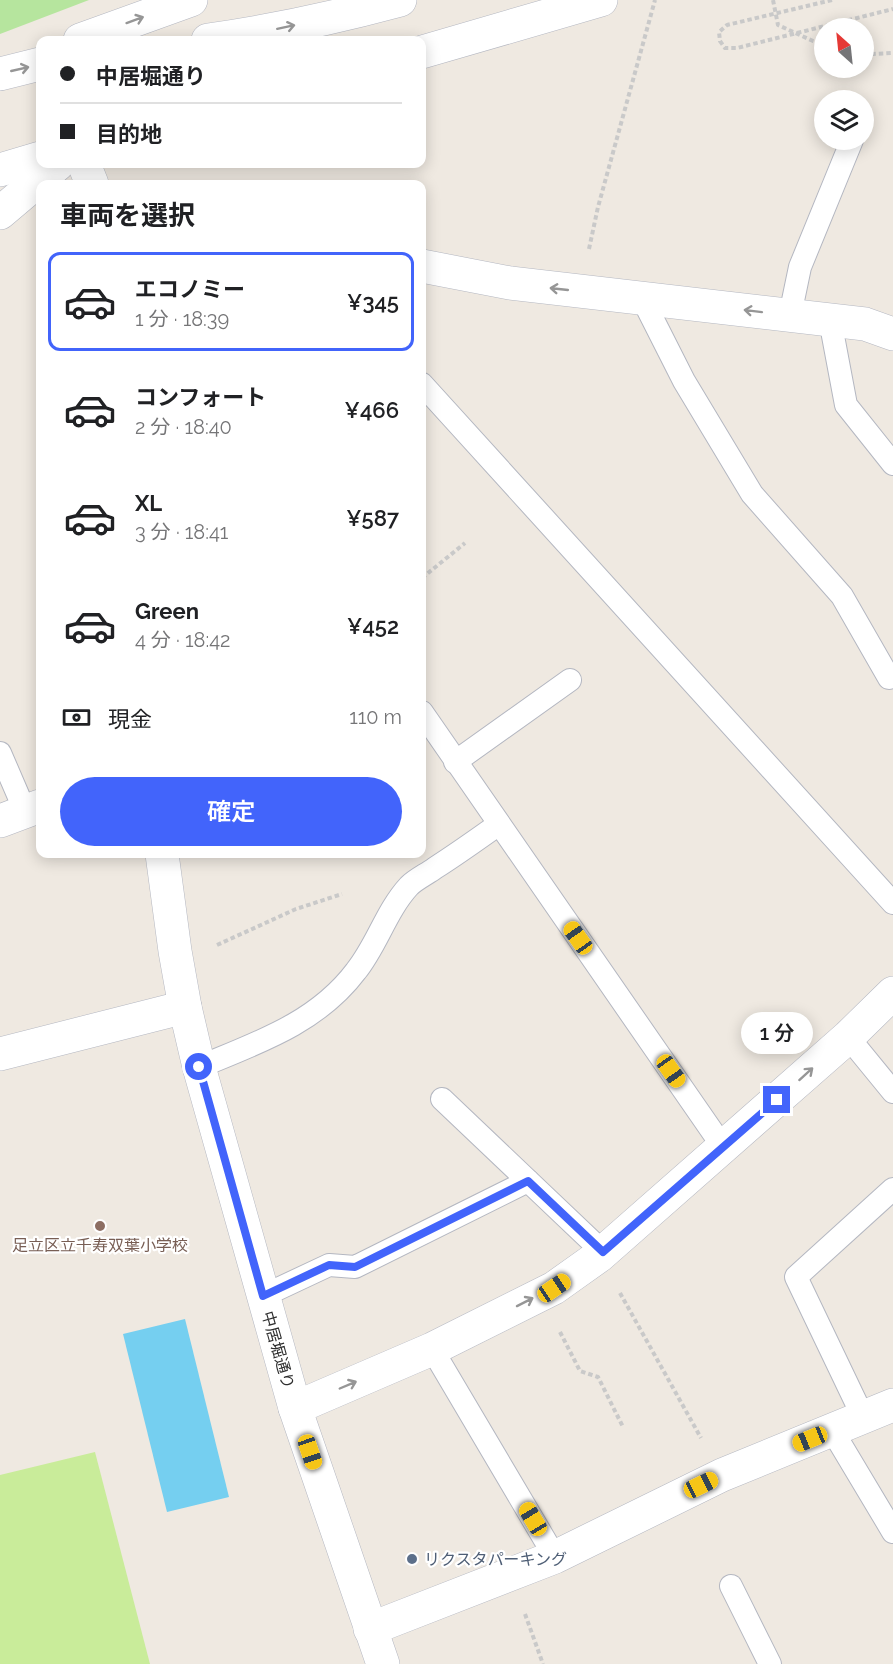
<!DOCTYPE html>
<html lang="ja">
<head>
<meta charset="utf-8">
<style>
  body { margin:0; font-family:Raleway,"Noto Sans JP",sans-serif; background:#f2f2f2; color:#202124; height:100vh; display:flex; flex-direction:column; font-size:22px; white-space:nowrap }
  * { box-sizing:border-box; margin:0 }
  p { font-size:20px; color:#757577 }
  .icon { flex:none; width:33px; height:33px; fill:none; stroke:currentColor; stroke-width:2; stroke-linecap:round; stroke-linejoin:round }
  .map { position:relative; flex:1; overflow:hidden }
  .details { position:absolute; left:36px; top:180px; width:390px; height:678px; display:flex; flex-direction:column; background:#fff; border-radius:12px; box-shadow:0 3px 15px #0003 }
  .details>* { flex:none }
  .hud { position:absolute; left:36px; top:36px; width:390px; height:132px; border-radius:12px; box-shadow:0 3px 15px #0003; display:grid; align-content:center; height:132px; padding:0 24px; background:#fff }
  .needle { width:39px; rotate:333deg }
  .buttons { position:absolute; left:814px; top:18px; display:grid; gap:12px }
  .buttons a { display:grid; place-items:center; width:60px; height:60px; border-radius:50%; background:#fff; box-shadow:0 3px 15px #0003; font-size:30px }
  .end { position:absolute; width:27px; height:27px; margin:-14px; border:8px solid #4264fb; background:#fff; box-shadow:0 0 0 3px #fff }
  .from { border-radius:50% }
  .bubble { position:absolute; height:42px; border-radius:21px; background:#fff; box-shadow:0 3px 15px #0003; font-size:20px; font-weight:600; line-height:42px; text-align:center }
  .car { position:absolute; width:18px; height:36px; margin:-18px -9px; border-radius:8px; box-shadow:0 0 4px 2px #0007; background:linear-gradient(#f5c518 24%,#345 0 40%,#f5c518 0 76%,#345 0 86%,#f5c518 0) }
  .hud b { display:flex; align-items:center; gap:21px; height:57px; font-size:22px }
  .hud b+b { border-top:2px solid #e0e0e0 }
  .hud i { width:15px; height:15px; background:#202124 }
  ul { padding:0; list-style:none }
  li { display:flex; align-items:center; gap:18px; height:99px; margin:0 12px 9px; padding:0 12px; border:3px solid transparent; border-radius:12px }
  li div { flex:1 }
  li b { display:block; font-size:22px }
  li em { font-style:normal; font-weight:600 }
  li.current { border-color:#4264fb }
  li>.icon { width:54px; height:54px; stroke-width:1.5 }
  h2 { padding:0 24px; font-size:27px; line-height:72px }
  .pay { display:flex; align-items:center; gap:15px; height:66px; padding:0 24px; font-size:22px }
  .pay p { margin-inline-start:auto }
  .cta { display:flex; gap:12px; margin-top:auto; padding:12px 24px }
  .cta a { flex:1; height:69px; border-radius:36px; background:#4264fb; color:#fff; font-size:24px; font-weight:600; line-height:69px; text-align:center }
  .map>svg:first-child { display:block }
  .green { fill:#b6e59e }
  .pitch { fill:#c9ec9a }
  .water { fill:#75cff0 }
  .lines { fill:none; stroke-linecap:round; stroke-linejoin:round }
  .lane-casing { stroke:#b4b7c1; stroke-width:24 }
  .street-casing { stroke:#b4b7c1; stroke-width:34 }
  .secondary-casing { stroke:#b4b7c1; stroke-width:34 }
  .path { stroke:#c9c9c9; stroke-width:4; stroke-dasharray:4.5 3; stroke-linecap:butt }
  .lane { stroke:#fff; stroke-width:22 }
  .street { stroke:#fff; stroke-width:33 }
  .secondary { stroke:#fff; stroke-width:33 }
  .path-bridge { stroke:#c9c9c9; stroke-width:4; stroke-dasharray:4.5 3; stroke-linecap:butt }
  .oneway { stroke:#969696 }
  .route { stroke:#4264fb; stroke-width:8 }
  .education-dot { fill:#8d6e63; stroke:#fff; stroke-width:2 }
  .service-dot { fill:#5c6f8a; stroke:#fff; stroke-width:2 }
  .labels { text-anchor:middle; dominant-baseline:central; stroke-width:4.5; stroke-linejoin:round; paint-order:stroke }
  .education-label { font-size:16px; fill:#785e54; stroke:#fff }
  .street-label { font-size:16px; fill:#2e2e2e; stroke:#fff }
  .service-label { font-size:16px; fill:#4e5e75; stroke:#fff; text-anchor:start }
</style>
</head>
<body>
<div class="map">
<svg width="893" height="1664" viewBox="0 0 893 1664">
  <rect width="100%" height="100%" fill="#efe9e1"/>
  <polygon class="green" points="0,0 89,0 0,34"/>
  <polygon class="pitch" points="95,1452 150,1664 0,1664 0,1475"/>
  <polygon class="water" points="185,1319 229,1497 167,1512 123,1334"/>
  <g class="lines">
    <defs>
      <g id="lane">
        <polyline points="642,298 684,381 752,494 842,596 889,678"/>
        <polyline points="790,315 800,267 852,140"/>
        <polyline points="830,320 846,405 893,464"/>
        <polyline points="422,384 893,903"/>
        <polyline points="422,712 723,1147"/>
        <polyline points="0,753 25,811"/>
        <polyline points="455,762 570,680"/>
        <polyline points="848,1037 893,1092"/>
        <path d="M199,1067C257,1043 317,1023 356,971C377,945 386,911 409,886C416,879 427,874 435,868C457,854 478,839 499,824"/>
        <polyline points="442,1099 603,1252"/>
        <polyline points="263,1296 329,1265 355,1267 528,1181"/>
        <polyline points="432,1349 555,1557"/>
        <polyline points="863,1417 796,1277 893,1189"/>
        <polyline points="832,1430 893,1532"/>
        <polyline points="731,1586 770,1664"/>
      </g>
      <g id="street">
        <polyline points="84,164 92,184"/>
        <polyline points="0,213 58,164"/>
        <polyline points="422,266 510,283 865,324 893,334"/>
        <polyline points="0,821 40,806"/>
        <polyline points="162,854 175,951 185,1007 199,1067 295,1408 383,1664"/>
        <polyline points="0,1054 185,1007"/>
        <polyline points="295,1408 432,1349 554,1288 599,1256 848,1037 893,993"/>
        <polyline points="370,1629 555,1557 722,1475 893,1405"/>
      </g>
      <g id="secondary">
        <polyline points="80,40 191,0"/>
        <path d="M208,40C273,31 337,17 400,0"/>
        <polyline points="422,52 601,0"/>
        <polyline points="0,74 40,64"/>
        <polyline points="0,170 40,158"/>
      </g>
    </defs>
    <use href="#lane" class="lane-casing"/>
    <use href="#street" class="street-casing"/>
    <use href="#secondary" class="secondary-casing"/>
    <g class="path">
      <polyline points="773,0 778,25 813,41 825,44"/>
      <polyline points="864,52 873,54 893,53"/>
      <polyline points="589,249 598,207 655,0"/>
      <polyline points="422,578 465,543"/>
      <polyline points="217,945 296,909 342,894"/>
      <polyline points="620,1293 701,1438"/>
      <polyline points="560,1332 580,1371 598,1377 623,1427"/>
      <polyline points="525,1614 543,1664"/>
    </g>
    <use href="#lane" class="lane"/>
    <use href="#street" class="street"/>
    <use href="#secondary" class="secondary"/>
    <polyline class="path-bridge" points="832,0 727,25 719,32 720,41 725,48 737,48 893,9"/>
  </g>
  <defs><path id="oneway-shaft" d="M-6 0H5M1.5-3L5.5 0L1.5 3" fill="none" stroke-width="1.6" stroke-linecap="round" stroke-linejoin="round" transform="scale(1.5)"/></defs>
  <g class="oneway">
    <use href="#oneway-shaft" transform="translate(135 20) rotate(-20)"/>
    <use href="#oneway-shaft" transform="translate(286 27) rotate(-12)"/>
    <use href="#oneway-shaft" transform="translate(20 69) rotate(-13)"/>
    <use href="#oneway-shaft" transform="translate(559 289) rotate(-174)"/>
    <use href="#oneway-shaft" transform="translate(753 311) rotate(-173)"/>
    <use href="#oneway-shaft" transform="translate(806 1074) rotate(-42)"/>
    <use href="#oneway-shaft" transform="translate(525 1302) rotate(-27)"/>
    <use href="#oneway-shaft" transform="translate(348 1385) rotate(-23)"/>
  </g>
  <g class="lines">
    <polyline class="route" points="199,1067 263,1296 329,1265 355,1267 528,1181 603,1252 777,1100"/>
  </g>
  <circle class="education-dot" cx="100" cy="1226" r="6"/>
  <circle class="service-dot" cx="412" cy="1559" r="6"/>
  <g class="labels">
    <g class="education-label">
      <text x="100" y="1245">足立区立千寿双葉小学校</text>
    </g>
    <g class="street-label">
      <text transform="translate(278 1350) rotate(74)">中居堀通り</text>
    </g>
    <g class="service-label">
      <text x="424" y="1559">リクスタパーキング</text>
    </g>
  </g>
</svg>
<div class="buttons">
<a><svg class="needle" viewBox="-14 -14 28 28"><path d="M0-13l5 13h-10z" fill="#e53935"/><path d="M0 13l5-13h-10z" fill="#757577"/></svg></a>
<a><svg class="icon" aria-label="layers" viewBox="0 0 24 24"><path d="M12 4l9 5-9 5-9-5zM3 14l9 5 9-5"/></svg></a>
</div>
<i class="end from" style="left:199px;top:1067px"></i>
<i class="end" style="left:777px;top:1100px"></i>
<div class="bubble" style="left:741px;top:1012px;width:72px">1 分</div>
<i class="car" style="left:578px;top:938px;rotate:325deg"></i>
<i class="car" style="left:671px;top:1071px;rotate:145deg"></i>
<i class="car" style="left:554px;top:1288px;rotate:56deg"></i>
<i class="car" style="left:810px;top:1439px;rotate:248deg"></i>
<i class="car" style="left:310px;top:1452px;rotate:161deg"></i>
<i class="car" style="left:701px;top:1485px;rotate:64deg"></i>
<i class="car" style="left:533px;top:1519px;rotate:329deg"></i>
<div class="hud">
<b><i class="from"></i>中居堀通り</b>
<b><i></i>目的地</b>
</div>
<section class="details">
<h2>車両を選択</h2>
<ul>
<li class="current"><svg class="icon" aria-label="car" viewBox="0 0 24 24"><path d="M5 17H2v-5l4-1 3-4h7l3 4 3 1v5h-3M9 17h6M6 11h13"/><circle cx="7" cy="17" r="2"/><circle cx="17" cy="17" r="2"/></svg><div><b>エコノミー</b><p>1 分 · 18:39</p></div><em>¥345</em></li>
<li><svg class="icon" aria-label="car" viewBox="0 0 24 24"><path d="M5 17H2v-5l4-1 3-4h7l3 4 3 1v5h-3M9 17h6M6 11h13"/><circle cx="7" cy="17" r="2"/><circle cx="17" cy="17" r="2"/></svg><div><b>コンフォート</b><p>2 分 · 18:40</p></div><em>¥466</em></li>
<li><svg class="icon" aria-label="car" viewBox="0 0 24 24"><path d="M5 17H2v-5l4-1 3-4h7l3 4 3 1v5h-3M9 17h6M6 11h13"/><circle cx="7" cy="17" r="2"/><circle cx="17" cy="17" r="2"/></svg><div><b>XL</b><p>3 分 · 18:41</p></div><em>¥587</em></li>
<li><svg class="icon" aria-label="car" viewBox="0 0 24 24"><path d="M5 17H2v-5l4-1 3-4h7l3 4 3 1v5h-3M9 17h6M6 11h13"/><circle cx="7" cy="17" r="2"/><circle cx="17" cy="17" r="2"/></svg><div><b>Green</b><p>4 分 · 18:42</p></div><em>¥452</em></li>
</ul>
<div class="pay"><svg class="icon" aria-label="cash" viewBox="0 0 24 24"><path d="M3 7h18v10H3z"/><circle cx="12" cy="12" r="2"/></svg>現金<p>110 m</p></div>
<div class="cta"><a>確定</a></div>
</section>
</div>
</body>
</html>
